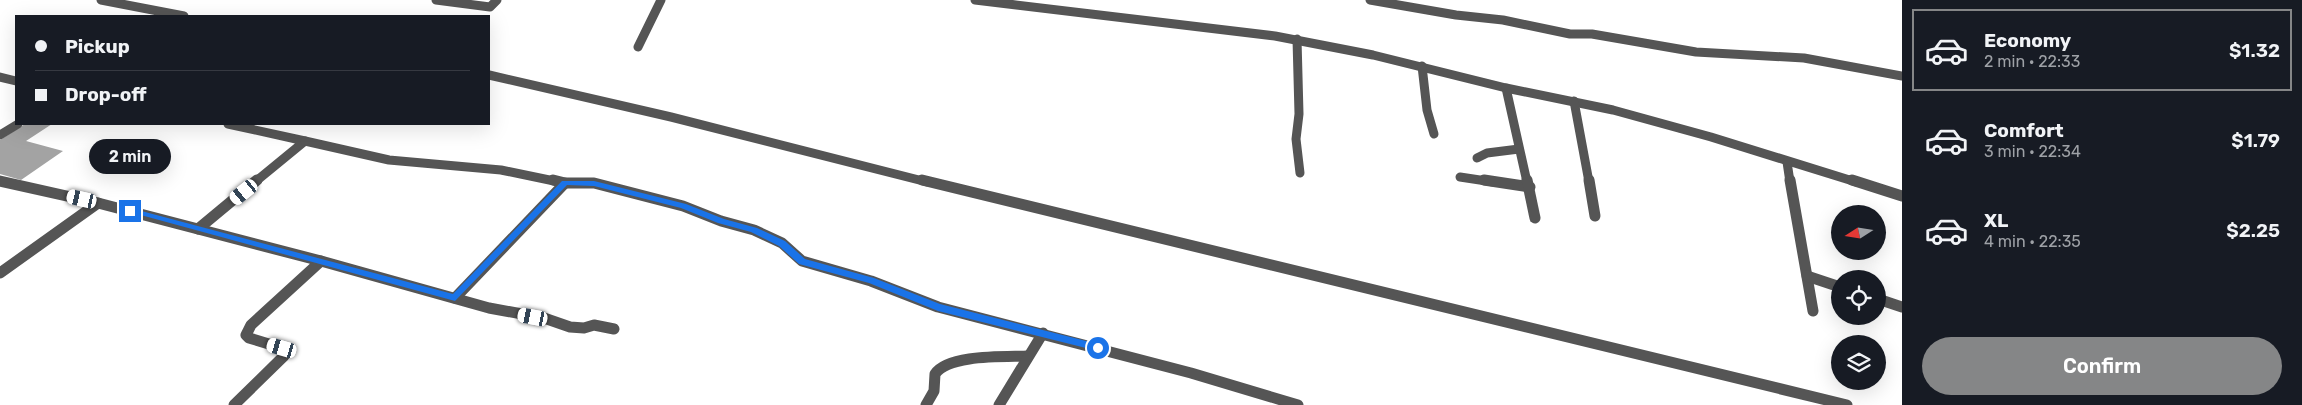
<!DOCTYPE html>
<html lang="en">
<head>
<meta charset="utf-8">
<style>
  body { margin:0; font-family:Rubik,sans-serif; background:#242831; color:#f1f3f6; height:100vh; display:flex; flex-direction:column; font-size:19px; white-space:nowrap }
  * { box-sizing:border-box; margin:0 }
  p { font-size:16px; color:#9ea1a6 }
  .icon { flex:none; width:28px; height:28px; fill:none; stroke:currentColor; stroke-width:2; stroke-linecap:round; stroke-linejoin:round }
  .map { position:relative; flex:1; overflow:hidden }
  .side { display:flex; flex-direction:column; background:#171b24; width:400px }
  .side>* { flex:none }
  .banner { position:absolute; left:15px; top:15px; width:475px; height:110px; border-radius:0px; box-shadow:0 5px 20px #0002; display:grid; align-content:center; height:110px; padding:0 20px; background:#171b24 }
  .needle { width:32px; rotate:258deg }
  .fabs { position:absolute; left:1831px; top:205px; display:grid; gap:10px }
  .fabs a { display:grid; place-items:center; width:55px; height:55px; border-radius:50%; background:#171b24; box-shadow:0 5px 20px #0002; font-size:25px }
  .end { position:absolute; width:22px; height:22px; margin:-11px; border:6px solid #1a73e8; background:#fff; box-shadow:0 0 0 2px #fff }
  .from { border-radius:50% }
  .bubble { position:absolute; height:35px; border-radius:18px; background:#171b24; box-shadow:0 5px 20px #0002; font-size:16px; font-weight:600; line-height:35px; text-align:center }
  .car { position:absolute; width:15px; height:30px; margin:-15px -8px; border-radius:6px; box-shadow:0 0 4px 1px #0007; background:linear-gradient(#fff 24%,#345 0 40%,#fff 0 76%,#345 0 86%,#fff 0) }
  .banner b { display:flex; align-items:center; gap:18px; height:48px; font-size:19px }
  .banner b+b { border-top:1px solid #363941 }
  .banner i { width:12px; height:12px; background:#f1f3f6 }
  ul { padding:9px 0 0; list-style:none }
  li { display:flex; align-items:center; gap:15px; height:82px; margin:0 10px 8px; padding:0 10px; border:2px solid transparent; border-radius:0px }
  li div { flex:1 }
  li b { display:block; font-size:19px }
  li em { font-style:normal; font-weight:600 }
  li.active { border-color:#858687 }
  li>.icon { width:45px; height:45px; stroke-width:1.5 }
  .button { display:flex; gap:10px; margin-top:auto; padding:10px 20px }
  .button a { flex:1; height:58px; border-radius:30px; background:#858687; color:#fff; font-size:20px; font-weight:600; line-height:58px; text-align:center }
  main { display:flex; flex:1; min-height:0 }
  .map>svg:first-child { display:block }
  .water { fill:#a3a3a3 }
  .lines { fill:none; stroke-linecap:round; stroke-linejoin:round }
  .minor-far1 { stroke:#555; stroke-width:9 }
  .minor { stroke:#555; stroke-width:11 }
  .route { fill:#1a73e8 }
</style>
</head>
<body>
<main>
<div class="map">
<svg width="1902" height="405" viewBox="0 0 1902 405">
  <rect width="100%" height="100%" fill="#fff"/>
  <polygon class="water" points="25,124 52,124 26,141 63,151 21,180 0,174 0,140"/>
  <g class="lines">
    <g class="minor-far1">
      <polyline points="101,0 184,16"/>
      <polyline points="436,0 490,7 497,0"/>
      <polyline points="975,0 1275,36 1373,55 1506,88 1613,110 1711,137 1856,182"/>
      <polyline points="1370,0 1456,15 1503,20 1570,34 1592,34 1696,52 1804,58 1902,76"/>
      <polyline points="1297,39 1299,114 1296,139 1300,173"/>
      <polyline points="638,47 661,0"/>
      <polyline points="1422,66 1427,110 1434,134"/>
      <polyline points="489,75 671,117 927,182"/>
      <polyline points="0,77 16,81"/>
      <polyline points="1506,88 1527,182"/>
      <polyline points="1574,101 1589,182"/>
      <polyline points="228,124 305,141 255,182"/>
      <polyline points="0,135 18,124"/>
      <polyline points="305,141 389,160 501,170 559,182"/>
      <polyline points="1477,158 1487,153 1519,149"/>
      <polyline points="1787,162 1790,182"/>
      <polyline points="1460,177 1493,182"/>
      <polyline points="0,181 3,182"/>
    </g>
    <g class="minor">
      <polyline points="553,180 565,183 594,183 683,206 721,221 754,230 782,243 802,261 871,281 938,307 1191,373 1298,405"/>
      <polyline points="922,180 1847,405"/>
      <polyline points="1484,180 1530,187"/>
      <polyline points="1527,180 1535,218"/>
      <polyline points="1589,180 1595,216"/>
      <polyline points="1790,180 1813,311"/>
      <polyline points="1852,180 1902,196"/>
      <polyline points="0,181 98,203 0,273"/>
      <polyline points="98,203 198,229 257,180"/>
      <polyline points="198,229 321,261 251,325 246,335 249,338 282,348 284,356 234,405"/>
      <polyline points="321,261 489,308 544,318 570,327 584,328 594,325 614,329"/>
      <polyline points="1807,276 1840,287"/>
      <polyline points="455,298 565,183"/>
      <polyline points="1878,299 1902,307"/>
      <path d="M926,405L934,391L935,374C948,354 1006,357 1028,356"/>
      <polyline points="999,405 1043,333"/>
    </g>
  </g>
  <polygon class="route" points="562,181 594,181 686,204 724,219 757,228 785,241 805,259 874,278 940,304 1098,344 1103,348 1098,351 938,311 869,283 799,264 779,246 751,232 718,223 681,208 594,186 567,185 455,301 126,211 130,208 453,294"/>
</svg>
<div class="fabs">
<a><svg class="needle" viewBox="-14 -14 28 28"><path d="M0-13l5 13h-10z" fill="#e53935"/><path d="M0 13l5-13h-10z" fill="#9ea1a6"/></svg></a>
<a><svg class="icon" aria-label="locate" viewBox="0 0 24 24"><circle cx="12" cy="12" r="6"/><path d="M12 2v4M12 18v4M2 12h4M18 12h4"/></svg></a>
<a><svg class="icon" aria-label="layers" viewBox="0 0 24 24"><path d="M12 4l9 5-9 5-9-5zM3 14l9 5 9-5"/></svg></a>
</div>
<i class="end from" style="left:1098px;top:348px"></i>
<i class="end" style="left:130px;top:211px"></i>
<div class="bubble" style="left:89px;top:139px;width:82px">2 min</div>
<i class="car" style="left:244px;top:192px;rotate:231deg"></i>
<i class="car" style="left:82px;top:199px;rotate:283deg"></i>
<i class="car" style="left:533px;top:317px;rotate:281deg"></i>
<i class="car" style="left:282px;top:348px;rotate:286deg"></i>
<div class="banner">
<b><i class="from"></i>Pickup</b>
<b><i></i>Drop-off</b>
</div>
</div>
<section class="side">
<ul>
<li class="active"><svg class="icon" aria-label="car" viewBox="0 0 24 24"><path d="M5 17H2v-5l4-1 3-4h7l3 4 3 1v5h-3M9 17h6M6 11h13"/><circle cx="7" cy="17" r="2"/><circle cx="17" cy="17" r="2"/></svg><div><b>Economy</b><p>2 min · 22:33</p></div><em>$1.32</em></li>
<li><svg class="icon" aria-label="car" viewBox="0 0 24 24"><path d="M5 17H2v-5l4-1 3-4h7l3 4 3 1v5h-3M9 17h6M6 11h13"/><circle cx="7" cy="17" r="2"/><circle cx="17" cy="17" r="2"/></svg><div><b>Comfort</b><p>3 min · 22:34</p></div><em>$1.79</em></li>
<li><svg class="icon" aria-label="car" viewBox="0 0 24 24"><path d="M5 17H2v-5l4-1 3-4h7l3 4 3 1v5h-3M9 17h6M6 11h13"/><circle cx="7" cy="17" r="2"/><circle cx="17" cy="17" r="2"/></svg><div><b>XL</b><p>4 min · 22:35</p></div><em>$2.25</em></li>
</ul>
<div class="button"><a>Confirm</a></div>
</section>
</main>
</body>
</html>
